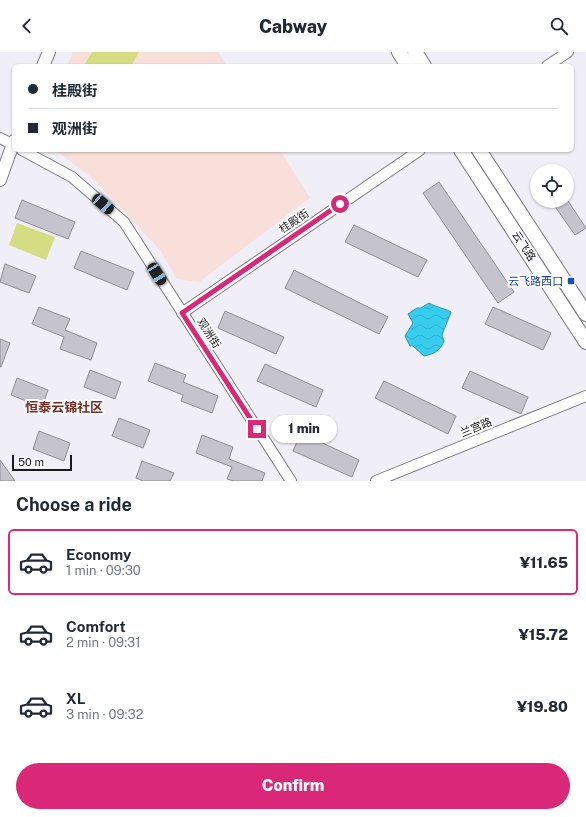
<!DOCTYPE html>
<html lang="en">
<head>
<meta charset="utf-8">
<style>
  body { margin:0; font-family:"Public Sans","Noto Sans SC",sans-serif; background:#f6f6f7; color:#1f2937; height:100vh; display:flex; flex-direction:column; font-size:15px; white-space:nowrap }
  * { box-sizing:border-box; margin:0 }
  p { font-size:13px; color:#747a83 }
  .icon { flex:none; width:22px; height:22px; fill:none; stroke:currentColor; stroke-width:2; stroke-linecap:round; stroke-linejoin:round }
  .map { position:relative; height:429px; overflow:hidden }
  .sheet { display:flex; flex-direction:column; background:#fff; flex:1 }
  .sheet>* { flex:none }
  .guide { position:absolute; left:12px; top:12px; width:562px; height:88px; border-radius:6px; box-shadow:0 1px 3px #0004; display:grid; align-content:center; height:88px; padding:0 16px; background:#fff }
  .fabs { position:absolute; left:530px; top:112px; display:grid; gap:8px }
  .fabs a { display:grid; place-items:center; width:44px; height:44px; border-radius:50%; background:#fff; box-shadow:0 1px 3px #0004; font-size:20px }
  .scale { position:absolute; left:12px; bottom:10px; width:60px; box-sizing:border-box; padding-left:4px; border:2px solid #1a191c; border-top:0; font-size:11px; line-height:14px; white-space:nowrap; color:#1a191c; -webkit-text-stroke:3px #fff; paint-order:stroke }
  .end { position:absolute; width:18px; height:18px; margin:-9px; border:5px solid #db2777; background:#fff; box-shadow:0 0 0 2px #fff }
  .from { border-radius:50% }
  .bubble { position:absolute; height:28px; border-radius:14px; background:#fff; box-shadow:0 1px 3px #0004; font-size:13px; font-weight:800; line-height:28px; text-align:center }
  .car { position:absolute; width:12px; height:24px; margin:-12px -6px; border-radius:5px; box-shadow:0 0 3px 1px #0007; background:linear-gradient(#222 24%,#8ab4d8 0 40%,#222 0 76%,#8ab4d8 0 86%,#222 0) }
  .guide b { display:flex; align-items:center; gap:14px; height:38px; font-size:15px }
  .guide b+b { border-top:1px solid #e0e1e3 }
  .guide i { width:10px; height:10px; background:#1f2937 }
  ul { padding:0; list-style:none }
  li { display:flex; align-items:center; gap:12px; height:66px; margin:0 8px 6px; padding:0 8px; border:2px solid transparent; border-radius:6px }
  li div { flex:1 }
  li b { display:block; font-size:15px }
  li em { font-style:normal; font-weight:800 }
  li.current { border-color:#db2777 }
  li>.icon { width:36px; height:36px; stroke-width:1.5 }
  h2 { padding:0 16px; font-size:18px; line-height:48px }
  .cta { display:flex; gap:8px; margin-top:auto; padding:8px 16px }
  .cta a { flex:1; height:46px; border-radius:24px; background:#db2777; color:#fff; font-size:16px; font-weight:800; line-height:46px; text-align:center }
  header { display:flex; justify-content:space-between; align-items:center; height:52px; padding:0 16px; background:#fff; font-size:18px; font-weight:800 }
  .map>svg:first-child { display:block }
  .education { fill:#f9dfda }
  .park { fill:#d5dd82 }
  .water { fill:url(#water-waves); stroke:#2e97af }
  .building { fill:#c5c3cb; stroke:#8e8c94 }
  .lines { fill:none; stroke-linecap:round; stroke-linejoin:round }
  .minor-casing { stroke:#7c7b82; stroke-width:12 }
  .tertiary-casing { stroke:#7c7b82; stroke-width:14 }
  .secondary-casing { stroke:#7c7b82; stroke-width:16 }
  .minor { stroke:#fff; stroke-width:10 }
  .tertiary { stroke:#fff; stroke-width:12 }
  .secondary { stroke:#fff; stroke-width:14 }
  .route { stroke:#db2777; stroke-width:5 }
  .transit-dot { fill:#1a4fb4; stroke:#fff; stroke-width:1.5 }
  .labels { text-anchor:middle; dominant-baseline:central; stroke-width:4; stroke-linejoin:round; paint-order:stroke }
  .street-label { font-size:11px; fill:#1a191c; stroke:#fff }
  .transit-label { font-size:11px; fill:#164399; stroke:#fff; text-anchor:end }
  .quarter-label { font-size:13px; font-weight:bold; fill:#742e28; stroke:#fff }
</style>
</head>
<body>
<header><svg class="icon" aria-label="back" viewBox="0 0 24 24"><path d="M15 5l-7 7 7 7"/></svg>Cabway<svg class="icon" aria-label="search" viewBox="0 0 24 24"><circle cx="10" cy="10" r="6"/><path d="M15 15l6 6"/></svg></header>
<div class="map">
<svg width="586" height="429" viewBox="0 0 586 429">
  <defs>
    <pattern id="water-waves" width="16" height="10" patternUnits="userSpaceOnUse"><rect width="16" height="10" fill="#36cdee"/><path d="M0 5q4-4 8 0t8 0" fill="none" stroke="#2fafcc"/></pattern>
  </defs>
  <rect width="100%" height="100%" fill="#f0eef6"/>
  <g class="education">
    <polygon points="73,0 218,0 227,14 67,14"/>
    <polygon points="55,98 280,98 310,146 199,230 177,227 160,198 91,125"/>
  </g>
  <g class="park">
    <polygon points="92,0 139,0 131,14 87,14 85,12"/>
    <polygon points="17,171 55,185 46,208 9,193"/>
  </g>
  <path class="water" d="M429,251C438,256 444,256 451,260L442,283L444,289C440,299 434,302 424,304L413,294H410L405,284L413,271L408,262L417,256H421Z"/>
  <g class="building">
    <polygon points="439,130 514,240 498,251 423,141"/>
    <polygon points="22,148 75,170 68,187 15,166"/>
    <polygon points="551,149 568,149 586,176 575,183"/>
    <polygon points="354,173 427,208 418,225 345,190"/>
    <polygon points="81,199 134,220 127,238 74,216"/>
    <polygon points="5,212 36,224 29,241 0,230"/>
    <polygon points="294,218 388,265 379,282 285,236"/>
    <polygon points="39,255 70,267 65,278 97,291 91,308 60,297 64,285 32,272"/>
    <polygon points="493,255 551,281 543,298 485,272"/>
    <polygon points="225,259 284,285 276,302 218,276"/>
    <polygon points="0,287 10,291 1,315 0,315"/>
    <polygon points="155,311 186,323 183,330 218,344 212,361 181,349 183,343 148,329"/>
    <polygon points="265,312 323,338 316,355 257,329"/>
    <polygon points="90,318 121,330 115,347 84,335"/>
    <polygon points="470,319 528,345 521,362 462,336"/>
    <polygon points="17,326 48,338 42,355 11,343"/>
    <polygon points="384,329 456,364 448,382 375,346"/>
    <polygon points="119,366 150,378 143,396 112,384"/>
    <polygon points="39,379 70,391 64,409 33,397"/>
    <polygon points="301,381 359,408 352,425 293,399"/>
    <polygon points="202,383 233,395 229,407 265,421 262,429 234,429 227,427 232,415 196,401"/>
    <polygon points="0,408 15,429 0,429"/>
    <polygon points="142,409 174,421 170,429 143,429 136,426"/>
  </g>
  <g class="lines">
    <defs>
      <g id="minor">
        <polyline points="547,14 568,0"/>
        <polyline points="0,86 14,93"/>
        <polyline points="22,98 72,125 124,170 291,429"/>
        <polyline points="182,261 420,98"/>
        <polyline points="376,429 586,344"/>
      </g>
      <g id="tertiary">
        <polyline points="43,14 49,0"/>
        <polyline points="0,128 14,89"/>
      </g>
      <g id="secondary">
        <polyline points="399,0 408,14"/>
        <polyline points="415,0 424,14"/>
        <polyline points="461,98 586,290"/>
        <polyline points="479,98 586,262"/>
      </g>
    </defs>
    <use href="#minor" class="minor-casing"/>
    <use href="#tertiary" class="tertiary-casing"/>
    <use href="#secondary" class="secondary-casing"/>
    <use href="#minor" class="minor"/>
    <use href="#tertiary" class="tertiary"/>
    <use href="#secondary" class="secondary"/>
  </g>
  <g class="lines">
    <polyline class="route" points="257,377 182,261 340,152"/>
  </g>
  <rect class="transit-dot" x="567" y="225" width="8" height="8" rx="2"/>
  <g class="labels">
    <g class="street-label">
      <text transform="translate(294 169) rotate(-34)">桂殿街</text>
      <text transform="translate(524 194) rotate(57)">云飞路</text>
      <text transform="translate(209 281) rotate(57)">观洲街</text>
      <text transform="translate(476 375) rotate(-22)">兰宫路</text>
    </g>
    <g class="transit-label">
      <text x="563" y="229">云飞路西口</text>
    </g>
    <g class="quarter-label">
      <text x="64" y="355">恒泰云锦社区</text>
    </g>
  </g>
</svg>
<div class="fabs">
<a><svg class="icon" aria-label="locate" viewBox="0 0 24 24"><circle cx="12" cy="12" r="6"/><path d="M12 2v4M12 18v4M2 12h4M18 12h4"/></svg></a>
</div>
<div class="scale">50 m</div>
<i class="end from" style="left:340px;top:152px"></i>
<i class="end" style="left:257px;top:377px"></i>
<div class="bubble" style="left:271px;top:363px;width:66px">1 min</div>
<i class="car" style="left:103px;top:152px;rotate:131deg"></i>
<i class="car" style="left:157px;top:222px;rotate:148deg"></i>
<div class="guide">
<b><i class="from"></i>桂殿街</b>
<b><i></i>观洲街</b>
</div>
</div>
<section class="sheet">
<h2>Choose a ride</h2>
<ul>
<li class="current"><svg class="icon" aria-label="car" viewBox="0 0 24 24"><path d="M5 17H2v-5l4-1 3-4h7l3 4 3 1v5h-3M9 17h6M6 11h13"/><circle cx="7" cy="17" r="2"/><circle cx="17" cy="17" r="2"/></svg><div><b>Economy</b><p>1 min · 09:30</p></div><em>¥11.65</em></li>
<li><svg class="icon" aria-label="car" viewBox="0 0 24 24"><path d="M5 17H2v-5l4-1 3-4h7l3 4 3 1v5h-3M9 17h6M6 11h13"/><circle cx="7" cy="17" r="2"/><circle cx="17" cy="17" r="2"/></svg><div><b>Comfort</b><p>2 min · 09:31</p></div><em>¥15.72</em></li>
<li><svg class="icon" aria-label="car" viewBox="0 0 24 24"><path d="M5 17H2v-5l4-1 3-4h7l3 4 3 1v5h-3M9 17h6M6 11h13"/><circle cx="7" cy="17" r="2"/><circle cx="17" cy="17" r="2"/></svg><div><b>XL</b><p>3 min · 09:32</p></div><em>¥19.80</em></li>
</ul>
<div class="cta"><a>Confirm</a></div>
</section>
</body>
</html>
